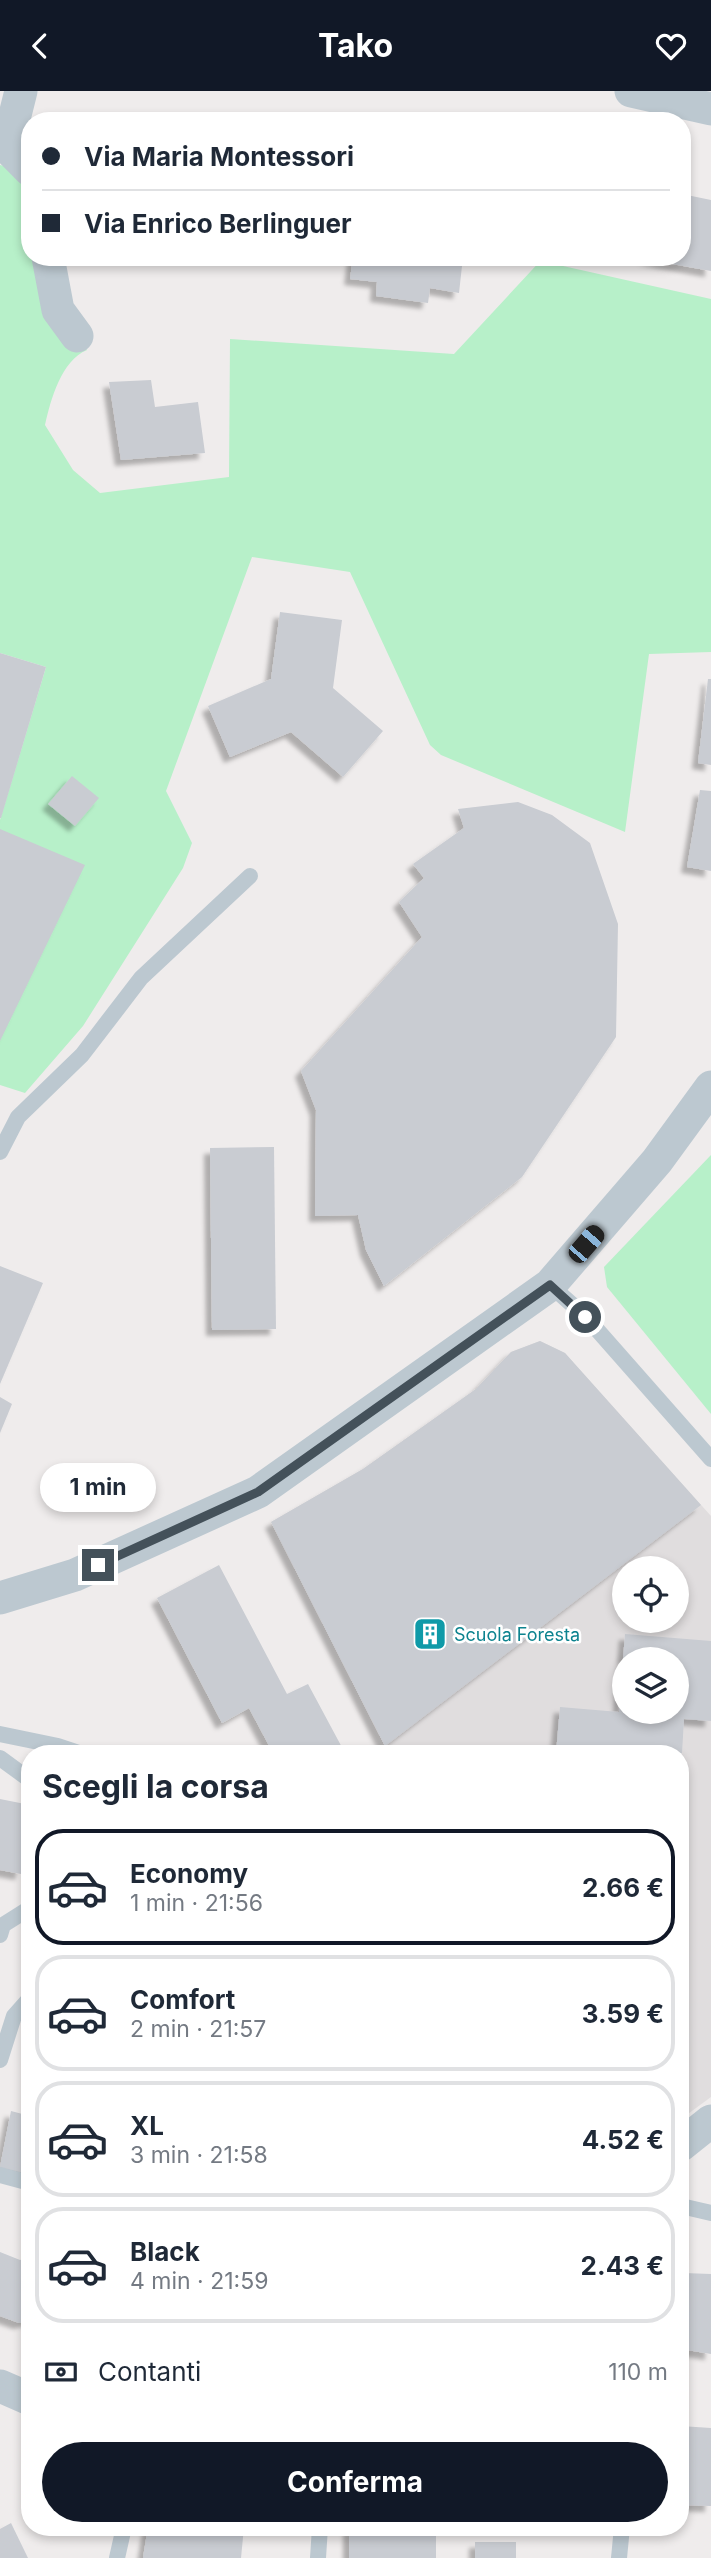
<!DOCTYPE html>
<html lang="it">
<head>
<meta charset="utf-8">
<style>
  body { margin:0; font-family:Inter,sans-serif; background:#f6f6f7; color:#1f2937; height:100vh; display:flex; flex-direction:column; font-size:26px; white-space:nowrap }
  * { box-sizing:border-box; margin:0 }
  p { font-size:23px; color:#747a83 }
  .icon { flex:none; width:38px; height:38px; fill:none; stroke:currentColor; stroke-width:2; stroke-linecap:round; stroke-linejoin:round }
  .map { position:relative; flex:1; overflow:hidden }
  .details { position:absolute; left:21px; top:1654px; width:668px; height:791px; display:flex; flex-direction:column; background:#fff; border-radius:28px; box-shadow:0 4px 10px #0003 }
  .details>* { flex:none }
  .hud { position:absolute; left:21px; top:21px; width:670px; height:154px; border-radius:28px; box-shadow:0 4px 10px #0003; display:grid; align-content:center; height:154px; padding:0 21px; background:#fff }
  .fabs { position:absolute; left:612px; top:1465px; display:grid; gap:14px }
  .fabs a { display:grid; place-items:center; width:77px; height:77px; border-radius:50%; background:#fff; box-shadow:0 4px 10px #0003; font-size:35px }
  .end { position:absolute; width:32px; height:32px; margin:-16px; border:9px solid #44515a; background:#fff; box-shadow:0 0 0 4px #fff }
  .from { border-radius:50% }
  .bubble { position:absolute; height:49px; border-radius:24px; background:#fff; box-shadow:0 4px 10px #0003; font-size:23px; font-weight:700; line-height:49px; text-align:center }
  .car { position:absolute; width:21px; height:42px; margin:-21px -10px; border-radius:9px; box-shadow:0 0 5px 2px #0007; background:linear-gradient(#222 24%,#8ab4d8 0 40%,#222 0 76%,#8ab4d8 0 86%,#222 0) }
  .hud b { display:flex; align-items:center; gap:24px; height:66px; font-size:26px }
  .hud b+b { border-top:2px solid #e0e1e3 }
  .hud i { width:18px; height:18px; background:#1f2937 }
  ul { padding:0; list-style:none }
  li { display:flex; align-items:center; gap:21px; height:116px; margin:0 14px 10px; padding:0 7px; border:4px solid #e0e1e3; border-radius:28px }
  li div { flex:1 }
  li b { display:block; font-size:26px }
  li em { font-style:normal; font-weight:700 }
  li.on { border-color:#111827 }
  li>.icon { width:63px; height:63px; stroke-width:1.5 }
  h2 { padding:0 21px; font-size:32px; line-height:84px }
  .pay { display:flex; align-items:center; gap:18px; height:77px; padding:0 21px; font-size:26px }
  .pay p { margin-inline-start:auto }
  .cta { display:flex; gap:14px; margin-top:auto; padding:14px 21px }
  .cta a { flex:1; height:80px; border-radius:42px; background:#111827; color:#fff; font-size:28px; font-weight:700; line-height:80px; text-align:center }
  header { display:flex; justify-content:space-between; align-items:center; height:91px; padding:0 21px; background:#111827; color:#fff; font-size:32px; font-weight:700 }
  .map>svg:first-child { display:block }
  .education { fill:#e0ddde; fill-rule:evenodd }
  .green { fill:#b7f0c9 }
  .building { fill:#c9ccd2; filter:url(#shadow) }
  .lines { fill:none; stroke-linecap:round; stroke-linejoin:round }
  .service { stroke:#bcc8d0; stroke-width:16 }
  .minor { stroke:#bcc8d0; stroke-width:33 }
  .route { stroke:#44515a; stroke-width:9 }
  .labels { text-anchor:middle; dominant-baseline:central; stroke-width:5; stroke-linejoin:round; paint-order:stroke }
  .culture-label { font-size:18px; fill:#0d838f; stroke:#fff; text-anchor:start }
</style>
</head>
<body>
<header><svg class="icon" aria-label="back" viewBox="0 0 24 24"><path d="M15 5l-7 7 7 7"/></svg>Tako<svg class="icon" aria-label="heart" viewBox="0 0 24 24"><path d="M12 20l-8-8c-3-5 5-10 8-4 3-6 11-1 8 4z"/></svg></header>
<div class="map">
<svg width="711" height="2467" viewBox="0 0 711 2467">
  <defs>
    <filter id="shadow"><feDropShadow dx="-6" dy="6" stdDeviation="2" flood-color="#0004"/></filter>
  </defs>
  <rect width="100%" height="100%" fill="#efecec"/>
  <path class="education" d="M540,1250L565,1262L711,1425V2006L681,2028V1662H389L271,1431L363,1378L476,1298L511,1261ZM625,1477H677V1530H625ZM625,1568H677V1620H625Z"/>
  <g class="green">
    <path d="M0,74L30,81V166H48L58,219L87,259C61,270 51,308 45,334L73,379L100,402L229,386L230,248L454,263L544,166L563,175L711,208V561L649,563L625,741L441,664L430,654L350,481L252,466L166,700L192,752L183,777L83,935L25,1002L0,994V729L46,576L0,562Z"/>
    <polygon points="711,1064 711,1323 607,1196 604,1176"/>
  </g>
  <g class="building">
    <polygon points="682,103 711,109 711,180 644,168 682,166"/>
    <polygon points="353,166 463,166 459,202 430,197 428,212 376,205 377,191 350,188"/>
    <polygon points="151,289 155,316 198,311 205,362 121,369 109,291"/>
    <polygon points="280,521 342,529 333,597 383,640 343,686 291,641 230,666 208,615 271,588"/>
    <polygon points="0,562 46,576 1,727 0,727"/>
    <polygon points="708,588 711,588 711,674 698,672"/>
    <polygon points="72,685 99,707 75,735 48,713"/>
    <polygon points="700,699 711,700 711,780 687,776"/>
    <polygon points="518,711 552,724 590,752 618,833 616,946 522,1086 384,1195 366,1159 358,1124 315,1125 316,1019 301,980 422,846 399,811 424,787 413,773 464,737 458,718"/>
    <polygon points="0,738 85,774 0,950"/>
    <polygon points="274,1056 276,1238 212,1239 210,1057"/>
    <polygon points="0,1175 43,1192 0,1293"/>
    <polygon points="540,1250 565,1262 701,1414 385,1655 271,1431 363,1378 476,1298 511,1261"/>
    <polygon points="0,1306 12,1313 0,1342"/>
    <polygon points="219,1474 287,1603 308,1593 345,1662 273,1662 249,1617 222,1632 157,1507"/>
    <polygon points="625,1543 711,1550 711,1630 684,1628 682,1662 556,1662 560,1616 619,1621 623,1569 625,1569 625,1620 677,1620 677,1568 623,1568"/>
    <polygon points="0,1708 30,1714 30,1740 21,1783 0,1779"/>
    <polygon points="681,1819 689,1819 683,1897 681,1897"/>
    <polygon points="11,2020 30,2025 30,2083 0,2076"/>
    <polygon points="0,2161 20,2169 30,2166 30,2229 19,2232 0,2225"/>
    <polygon points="684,2182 711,2183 711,2263 681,2258 681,2200"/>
    <polygon points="681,2335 711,2337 711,2415 681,2414"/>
    <polygon points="11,2432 28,2467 0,2467 0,2438"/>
    <polygon points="148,2436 244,2436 241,2467 143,2467"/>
    <polygon points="349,2436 391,2436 391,2445 436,2445 436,2467 349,2467"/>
    <rect x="475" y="2451" width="41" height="16"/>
  </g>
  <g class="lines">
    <g class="service">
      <polyline points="0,1061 18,1026 82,964 141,887 250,785"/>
      <polyline points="550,1194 585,1225 711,1368"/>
      <polyline points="0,1643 58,1655 79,1662"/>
      <polyline points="0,1667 30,1689"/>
      <polyline points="0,1844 3,1834 30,1817"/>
      <polyline points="0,1969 14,1925 30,1907"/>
      <polyline points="0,2084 30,2092"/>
      <polyline points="681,2115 711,2122"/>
      <polyline points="117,2467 124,2436"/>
      <polyline points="318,2467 320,2436"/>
      <polyline points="619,2467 622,2436"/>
    </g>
    <g class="minor">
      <polyline points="21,0 7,56 30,79"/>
      <polyline points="631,0 711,18"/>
      <polyline points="48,166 58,219 77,245"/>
      <polyline points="0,1507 75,1484 258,1401 550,1194 657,1070 711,996"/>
      <polyline points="681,2054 711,2030"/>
      <polyline points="0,2295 30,2308"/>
    </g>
  </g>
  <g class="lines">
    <polyline class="route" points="98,1474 258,1401 550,1194 585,1226"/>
  </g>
  <defs>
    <symbol id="building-square" viewBox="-11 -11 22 22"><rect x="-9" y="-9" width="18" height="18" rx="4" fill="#0f9aa8" stroke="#fff"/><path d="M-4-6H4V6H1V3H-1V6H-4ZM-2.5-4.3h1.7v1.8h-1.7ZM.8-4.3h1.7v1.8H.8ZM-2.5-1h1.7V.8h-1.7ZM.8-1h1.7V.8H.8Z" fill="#fff"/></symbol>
  </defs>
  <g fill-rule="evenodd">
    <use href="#building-square" x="411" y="1524" width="38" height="38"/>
  </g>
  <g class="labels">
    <g class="culture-label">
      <text x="454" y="1543">Scuola Foresta</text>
    </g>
  </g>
</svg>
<div class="fabs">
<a><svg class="icon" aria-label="locate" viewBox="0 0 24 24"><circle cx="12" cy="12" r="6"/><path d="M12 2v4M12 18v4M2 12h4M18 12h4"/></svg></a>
<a><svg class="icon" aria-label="layers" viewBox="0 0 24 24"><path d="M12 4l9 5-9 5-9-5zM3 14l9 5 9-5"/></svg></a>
</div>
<i class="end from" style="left:585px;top:1226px"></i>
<i class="end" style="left:98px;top:1474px"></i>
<div class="bubble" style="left:40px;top:1372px;width:116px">1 min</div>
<i class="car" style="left:586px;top:1153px;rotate:41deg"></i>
<div class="hud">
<b><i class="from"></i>Via Maria Montessori</b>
<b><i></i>Via Enrico Berlinguer</b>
</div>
<section class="details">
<h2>Scegli la corsa</h2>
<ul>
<li class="on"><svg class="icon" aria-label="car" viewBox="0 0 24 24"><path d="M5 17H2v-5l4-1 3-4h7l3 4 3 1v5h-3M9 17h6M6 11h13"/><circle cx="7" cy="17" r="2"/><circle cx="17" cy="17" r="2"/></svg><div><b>Economy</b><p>1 min · 21:56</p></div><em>2.66 €</em></li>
<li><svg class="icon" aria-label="car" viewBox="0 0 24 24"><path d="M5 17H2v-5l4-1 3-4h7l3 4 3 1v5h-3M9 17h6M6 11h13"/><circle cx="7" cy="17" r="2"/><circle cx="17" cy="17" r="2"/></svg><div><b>Comfort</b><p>2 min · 21:57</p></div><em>3.59 €</em></li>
<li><svg class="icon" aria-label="car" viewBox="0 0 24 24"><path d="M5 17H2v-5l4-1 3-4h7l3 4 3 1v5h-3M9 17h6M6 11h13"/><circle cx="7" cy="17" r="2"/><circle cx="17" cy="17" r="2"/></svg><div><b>XL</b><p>3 min · 21:58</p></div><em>4.52 €</em></li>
<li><svg class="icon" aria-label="car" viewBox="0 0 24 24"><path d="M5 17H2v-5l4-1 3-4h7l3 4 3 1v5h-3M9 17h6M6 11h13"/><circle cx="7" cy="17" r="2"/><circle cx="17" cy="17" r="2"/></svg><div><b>Black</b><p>4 min · 21:59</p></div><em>2.43 €</em></li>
</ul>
<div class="pay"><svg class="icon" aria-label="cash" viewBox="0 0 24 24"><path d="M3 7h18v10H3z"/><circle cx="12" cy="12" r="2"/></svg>Contanti<p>110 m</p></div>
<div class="cta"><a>Conferma</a></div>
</section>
</div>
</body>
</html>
